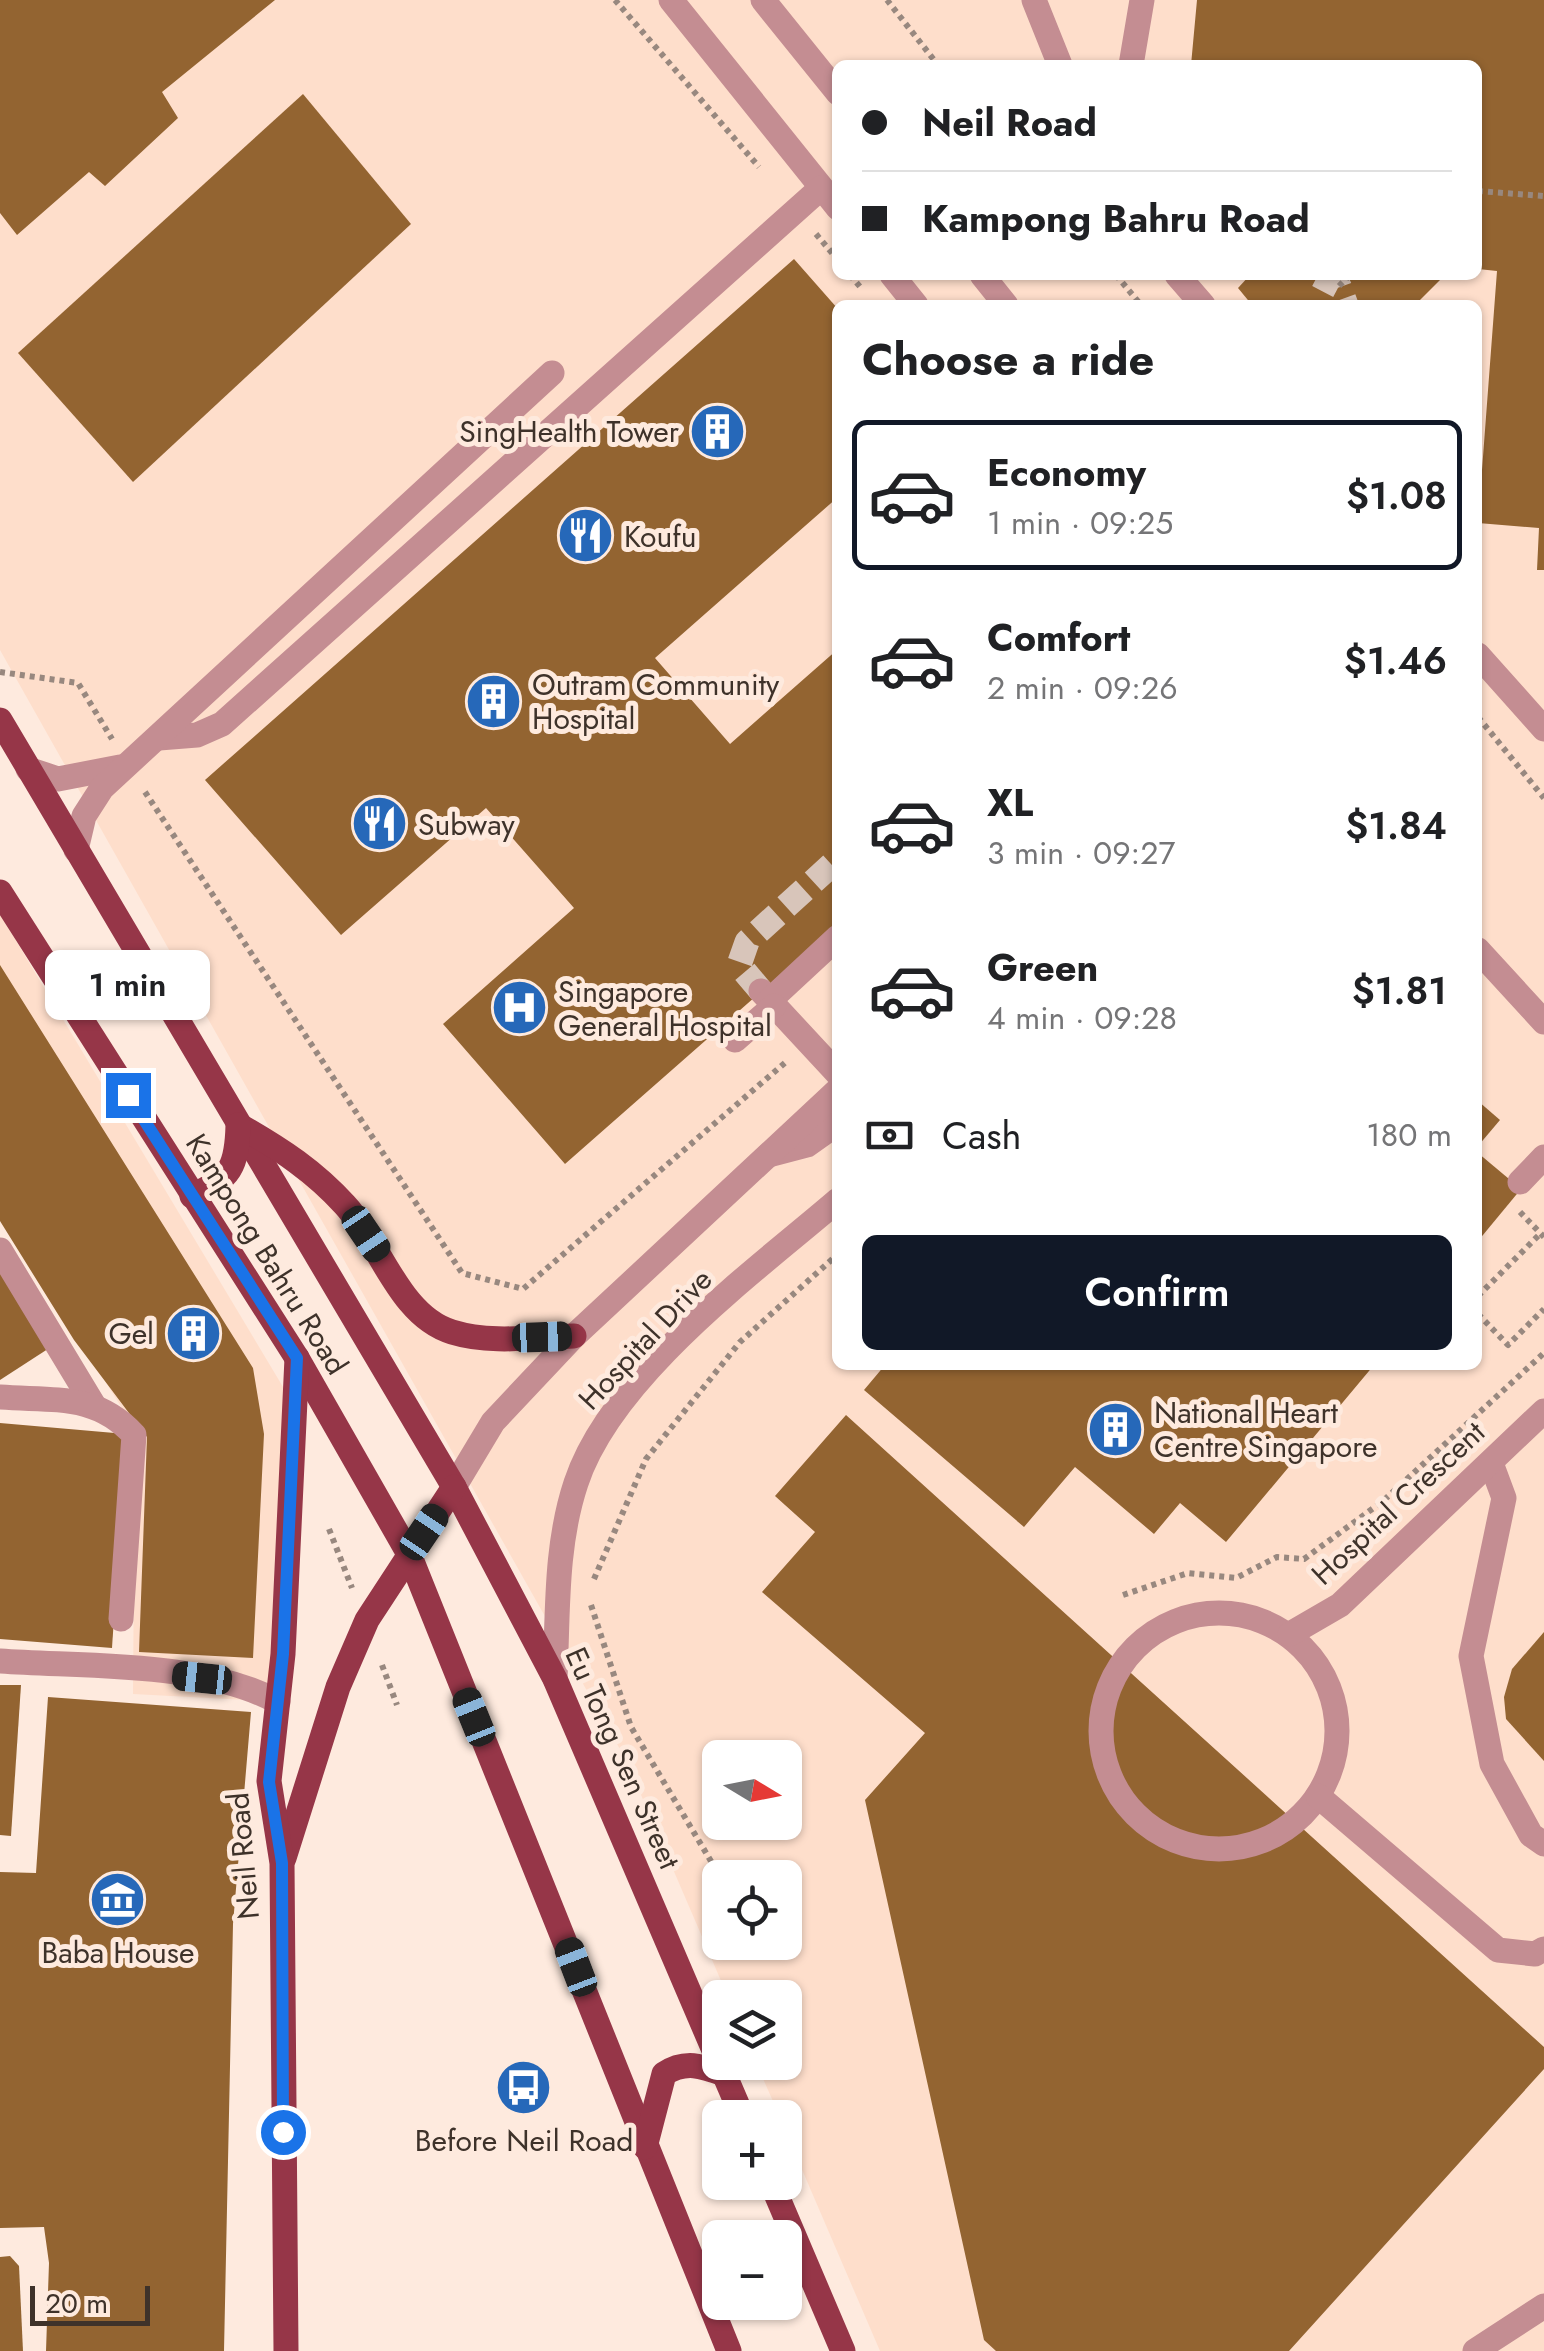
<!DOCTYPE html>
<html lang="en">
<head>
<meta charset="utf-8">
<style>
  body { margin:0; font-family:Jost,sans-serif; background:#f2f2f2; color:#202124; height:100vh; display:flex; flex-direction:column; font-size:38px; white-space:nowrap }
  * { box-sizing:border-box; margin:0 }
  p { font-size:32px; color:#757577 }
  .icon { flex:none; width:55px; height:55px; fill:none; stroke:currentColor; stroke-width:2; stroke-linecap:round; stroke-linejoin:round }
  .map { position:relative; flex:1; overflow:hidden }
  .sheet { position:absolute; left:832px; top:300px; width:650px; height:1070px; display:flex; flex-direction:column; background:#fff; border-radius:15px; box-shadow:0 2px 8px #0004 }
  .sheet>* { flex:none }
  .banner { position:absolute; left:832px; top:60px; width:650px; height:220px; border-radius:15px; box-shadow:0 2px 8px #0004; display:grid; align-content:center; height:220px; padding:0 30px; background:#fff }
  .needle { width:65px; rotate:100deg }
  .fabs { position:absolute; left:702px; top:1740px; display:grid; gap:20px }
  .fabs a { display:grid; place-items:center; width:100px; height:100px; border-radius:15px; background:#fff; box-shadow:0 2px 8px #0004; font-size:50px }
  .scale { position:absolute; left:30px; bottom:25px; width:120px; box-sizing:border-box; padding-left:10px; border:5px solid #3e322a; border-top:0; font-size:28px; line-height:35px; white-space:nowrap; color:#3e322a; -webkit-text-stroke:8px #feeade; paint-order:stroke }
  .end { position:absolute; width:45px; height:45px; margin:-22px; border:12px solid #1a73e8; background:#fff; box-shadow:0 0 0 5px #fff }
  .from { border-radius:50% }
  .bubble { position:absolute; height:70px; border-radius:15px; background:#fff; box-shadow:0 2px 8px #0004; font-size:32px; font-weight:600; line-height:70px; text-align:center }
  .car { position:absolute; width:30px; height:60px; margin:-30px -15px; border-radius:12px; box-shadow:0 0 8px 2px #0007; background:linear-gradient(#222 24%,#8ab4d8 0 40%,#222 0 76%,#8ab4d8 0 86%,#222 0) }
  .banner b { display:flex; align-items:center; gap:35px; height:95px; font-size:38px }
  .banner b+b { border-top:2px solid #e0e0e0 }
  .banner i { width:25px; height:25px; background:#202124 }
  ul { padding:0; list-style:none }
  li { display:flex; align-items:center; gap:30px; height:150px; margin:0 20px 15px; padding:0 10px; border:5px solid transparent; border-radius:15px }
  li div { flex:1 }
  li b { display:block; font-size:38px }
  li em { font-style:normal; font-weight:600 }
  li.on { border-color:#111827 }
  li>.icon { width:90px; height:90px; stroke-width:1.5 }
  h2 { padding:0 30px; font-size:45px; line-height:120px }
  .pay { display:flex; align-items:center; gap:25px; height:110px; padding:0 30px; font-size:38px }
  .pay p { margin-inline-start:auto }
  .action { display:flex; gap:20px; margin-top:auto; padding:20px 30px }
  .action a { flex:1; height:115px; border-radius:15px; background:#111827; color:#fff; font-size:40px; font-weight:600; line-height:115px; text-align:center }
  .map>svg:first-child { display:block }
  .built { fill:#fedecb; fill-rule:evenodd }
  .building { fill:#936431 }
  .lines { fill:none; stroke-linecap:round; stroke-linejoin:round }
  .minor-tunnel { stroke:#d8c5ba; stroke-width:25; stroke-dasharray:25 12; stroke-linecap:butt }
  .path { stroke:#98887f; stroke-width:6; stroke-dasharray:5 5; stroke-linecap:butt }
  .minor { stroke:#c48d92; stroke-width:25 }
  .major { stroke:#963648; stroke-width:25 }
  .route { stroke:#1a73e8; stroke-width:12 }
  .labels { text-anchor:middle; dominant-baseline:central; stroke-width:10; stroke-linejoin:round; paint-order:stroke }
  .poi-label { font-size:30px; fill:#3e322a; stroke:#feeade; text-anchor:start }
  .street-label { font-size:30px; fill:#3e322a; stroke:#feeade }
</style>
</head>
<body>
<div class="map">
<svg width="1544" height="2351" viewBox="0 0 1544 2351">
  <rect width="100%" height="100%" fill="#feeade"/>
  <g class="built">
    <path d="M0,0H1544V2351H880L785,2130V2118L780,2117L756,2063L785,2062V1998L728,1997L626,1760L0,650ZM838,65H1478V275H838ZM838,305H1478V1365H838ZM720,1758H785V1822H720ZM720,1878H785V1942H720Z"/>
    <polygon points="0,914 292,1402 267,1701 133,1694 135,1429 0,1213"/>
  </g>
  <g class="building">
    <polygon points="0,0 275,0 162,92 178,118 105,186 89,172 17,235 0,213"/>
    <polygon points="1197,0 1544,0 1544,570 1537,570 1539,528 1478,523 1497,271 1478,269 1478,65 1191,65"/>
    <polygon points="303,94 411,224 133,482 18,353"/>
    <polygon points="794,259 838,309 838,497 655,658 730,744 838,649 838,924 565,1164 443,1024 574,908 486,808 341,935 205,780"/>
    <polygon points="1250,275 1445,275 1415,305 1252,305 1238,288"/>
    <polygon points="0,965 253,1368 264,1434 253,1658 139,1652 147,1437 74,1340 0,1221"/>
    <polygon points="1478,1101 1500,1120 1478,1146"/>
    <polygon points="1478,1153 1521,1189 1478,1241"/>
    <polygon points="0,1259 54,1345 0,1380"/>
    <polygon points="885,1365 1374,1365 1226,1542 1180,1503 1154,1534 1075,1467 1024,1527 864,1390"/>
    <polygon points="846,1415 1544,2047 1544,2069 1289,2351 996,2351 984,2340 865,1800 925,1733 762,1592 815,1532 775,1496"/>
    <polygon points="0,1423 126,1434 112,1648 0,1639"/>
    <polygon points="1544,1632 1544,1761 1506,1719 1504,1697 1512,1669"/>
    <polygon points="0,1685 21,1685 11,1836 0,1835"/>
    <polygon points="48,1697 251,1712 233,1924 224,2351 46,2351 49,2263 44,2227 0,2228 0,1872 36,1873"/>
    <polygon points="10,2256 19,2266 23,2351 0,2351 0,2257"/>
  </g>
  <g class="lines">
    <g class="minor-tunnel">
      <polyline points="1318,275 1339,286 1346,305"/>
      <polyline points="761,991 739,965 747,942 838,859"/>
    </g>
    <g class="path">
      <polyline points="615,0 759,167"/>
      <polyline points="887,0 938,65"/>
      <polyline points="1478,191 1544,196"/>
      <polyline points="816,234 838,260"/>
      <polyline points="850,275 862,289"/>
      <polyline points="1116,275 1141,305"/>
      <polyline points="1339,286 1350,275"/>
      <polyline points="0,672 78,683 112,739"/>
      <polyline points="1478,717 1544,798"/>
      <polyline points="145,792 462,1273 523,1289 787,1061"/>
      <polyline points="1520,1212 1544,1237"/>
      <polyline points="1478,1296 1541,1233"/>
      <polyline points="1478,1314 1508,1345 1544,1309"/>
      <polyline points="329,1529 352,1588"/>
      <polyline points="594,1579 646,1459 740,1342 838,1254"/>
      <polyline points="1123,1595 1188,1573 1236,1578 1277,1557 1304,1559 1383,1501 1544,1353"/>
      <polyline points="591,1605 631,1727 721,1878"/>
      <polyline points="382,1665 397,1705"/>
      <polyline points="760,1942 765,1952"/>
    </g>
    <g class="minor">
      <polyline points="671,0 838,208"/>
      <polyline points="763,0 838,93"/>
      <polyline points="1034,0 1060,65"/>
      <polyline points="1131,65 1142,0"/>
      <polyline points="892,275 916,305"/>
      <polyline points="982,275 1006,305"/>
      <polyline points="1177,275 1203,305"/>
      <polyline points="1478,655 1544,729"/>
      <polyline points="159,738 197,735 222,724 821,188"/>
      <polyline points="28,769 58,779 120,767"/>
      <polyline points="76,850 84,816 102,788 552,373"/>
      <polyline points="1478,950 1544,1022"/>
      <polyline points="761,991 838,1074"/>
      <polyline points="769,1001 838,937"/>
      <polyline points="735,1040 774,1006"/>
      <polyline points="769,1155 807,1145 838,1123"/>
      <polyline points="1520,1182 1544,1157"/>
      <polyline points="0,1250 93,1404"/>
      <path d="M0,1397C53,1401 96,1393 134,1435L121,1619"/>
      <polyline points="1491,1463 1504,1498 1471,1656 1492,1764 1531,1835 1544,1844"/>
      <polyline points="454,1487 493,1422 574,1336 838,1090"/>
      <circle cx="1219" cy="1731" r="118"/>
      <polyline points="1290,1634 1340,1605 1544,1411"/>
      <path d="M0,1661C84,1667 204,1661 278,1702"/>
      <path d="M555,1679C558,1613 555,1546 576,1483C611,1376 754,1272 838,1200"/>
      <polyline points="1318,1796 1498,1950 1535,1954 1544,1949"/>
      <polyline points="1475,2351 1544,2306"/>
    </g>
    <g class="major">
      <polyline points="0,720 454,1487 555,1679 743,2118"/>
      <polyline points="0,892 297,1358 409,1554 729,2351"/>
      <path d="M242,1127C282,1150 314,1171 345,1205C380,1243 399,1316 452,1332C491,1344 534,1337 574,1336"/>
      <path d="M192,1196C231,1178 237,1167 238,1125"/>
      <polyline points="284,1858 338,1687 367,1620 454,1487"/>
      <path d="M645,2147L664,2074C685,2060 702,2066 724,2074"/>
      <polyline points="771,2182 843,2351"/>
      <polyline points="286,2351 282,1863 269,1781 283,1654 297,1358"/>
    </g>
  </g>
  <g class="lines">
    <polyline class="route" points="128,1095 297,1358 283,1654 269,1782 282,1863 283,2132"/>
  </g>
  <defs>
    <symbol id="building-disc" viewBox="-11 -11 22 22"><circle r="9.5" fill="#2668b9" stroke="#feeade"/><path d="M-4-6H4V6H1V3H-1V6H-4ZM-2.5-4.3h1.7v1.8h-1.7ZM.8-4.3h1.7v1.8H.8ZM-2.5-1h1.7V.8h-1.7ZM.8-1h1.7V.8H.8Z" fill="#fff"/></symbol>
    <symbol id="restaurant-disc" viewBox="-11 -11 22 22"><circle r="9.5" fill="#2668b9" stroke="#feeade"/><path d="M-5-6h1v4h1v-4h1v4h1v-4h1v5L-1.5 .5V6h-2V.5L-5-1ZM5-6V6H3V1.5H1.5Q1.5-4 5-6Z" fill="#fff"/></symbol>
    <symbol id="hospital-disc" viewBox="-11 -11 22 22"><circle r="9.5" fill="#2668b9" stroke="#feeade"/><path d="M-5-5h3v3.5h4V-5h3V5h-3V1.5h-4V5h-3Z" fill="#fff"/></symbol>
    <symbol id="museum-disc" viewBox="-11 -11 22 22"><circle r="9.5" fill="#2668b9" stroke="#feeade"/><path d="M0-6L6-3V-2H-6V-3ZM-5-1h2V3h-2ZM-1-1h2V3h-2ZM3-1h2V3H3ZM-6 4H6V6H-6Z" fill="#fff"/></symbol>
    <symbol id="bus-disc" viewBox="-11 -11 22 22"><circle r="9.5" fill="#2668b9" stroke="#feeade"/><path d="M-5-6H5V4H4V6H2V4H-2V6H-4V4H-5ZM-3.5-4V0h7V-4ZM-3.5 1.2v1.5H-2V1.2ZM2 1.2v1.5H3.5V1.2Z" fill="#fff"/></symbol>
  </defs>
  <g fill-rule="evenodd">
    <use href="#building-disc" x="686" y="400" width="63" height="63"/>
    <use href="#restaurant-disc" x="554" y="504" width="63" height="63"/>
    <use href="#building-disc" x="462" y="670" width="63" height="63"/>
    <use href="#restaurant-disc" x="348" y="792" width="63" height="63"/>
    <use href="#hospital-disc" x="488" y="976" width="63" height="63"/>
    <use href="#building-disc" x="162" y="1302" width="63" height="63"/>
    <use href="#building-disc" x="1084" y="1398" width="63" height="63"/>
    <use href="#museum-disc" x="86" y="1868" width="63" height="63"/>
    <use href="#bus-disc" x="492" y="2056" width="63" height="63"/>
  </g>
  <g class="labels">
    <g class="poi-label">
      <text x="679" y="431" text-anchor="end">SingHealth Tower</text>
      <text x="624" y="536">Koufu</text>
      <text x="532" y="684">Outram Community<tspan x="532" dy="34">Hospital</tspan></text>
      <text x="418" y="824">Subway</text>
      <text x="558" y="991">Singapore<tspan x="558" dy="34">General Hospital</tspan></text>
      <text x="154" y="1333" text-anchor="end">Gel</text>
      <text x="1154" y="1412">National Heart<tspan x="1154" dy="34">Centre Singapore</tspan></text>
      <text x="118" y="1952" text-anchor="middle">Baba House</text>
      <text x="524" y="2140" text-anchor="middle">Before Neil Road</text>
    </g>
    <g class="street-label">
      <text transform="translate(267 1254) rotate(58)">Kampong Bahru Road</text>
      <text transform="translate(645 1339) rotate(-47)">Hospital Drive</text>
      <text transform="translate(1398 1503) rotate(-43)">Hospital Crescent</text>
      <text transform="translate(623 1758) rotate(66)">Eu Tong Sen Street</text>
      <text transform="translate(243 1856) rotate(-95)">Neil Road</text>
    </g>
  </g>
</svg>
<div class="fabs">
<a><svg class="needle" viewBox="-14 -14 28 28"><path d="M0-13l5 13h-10z" fill="#e53935"/><path d="M0 13l5-13h-10z" fill="#757577"/></svg></a>
<a><svg class="icon" aria-label="locate" viewBox="0 0 24 24"><circle cx="12" cy="12" r="6"/><path d="M12 2v4M12 18v4M2 12h4M18 12h4"/></svg></a>
<a><svg class="icon" aria-label="layers" viewBox="0 0 24 24"><path d="M12 4l9 5-9 5-9-5zM3 14l9 5 9-5"/></svg></a>
<a>+</a>
<a>−</a>
</div>
<div class="scale">20 m</div>
<i class="end from" style="left:283px;top:2132px"></i>
<i class="end" style="left:128px;top:1095px"></i>
<div class="bubble" style="left:45px;top:950px;width:165px">1 min</div>
<i class="car" style="left:366px;top:1234px;rotate:146deg"></i>
<i class="car" style="left:542px;top:1337px;rotate:88deg"></i>
<i class="car" style="left:424px;top:1532px;rotate:34deg"></i>
<i class="car" style="left:202px;top:1678px;rotate:276deg"></i>
<i class="car" style="left:474px;top:1717px;rotate:338deg"></i>
<i class="car" style="left:576px;top:1967px;rotate:339deg"></i>
<div class="banner">
<b><i class="from"></i>Neil Road</b>
<b><i></i>Kampong Bahru Road</b>
</div>
<section class="sheet">
<h2>Choose a ride</h2>
<ul>
<li class="on"><svg class="icon" aria-label="car" viewBox="0 0 24 24"><path d="M5 17H2v-5l4-1 3-4h7l3 4 3 1v5h-3M9 17h6M6 11h13"/><circle cx="7" cy="17" r="2"/><circle cx="17" cy="17" r="2"/></svg><div><b>Economy</b><p>1 min · 09:25</p></div><em>$1.08</em></li>
<li><svg class="icon" aria-label="car" viewBox="0 0 24 24"><path d="M5 17H2v-5l4-1 3-4h7l3 4 3 1v5h-3M9 17h6M6 11h13"/><circle cx="7" cy="17" r="2"/><circle cx="17" cy="17" r="2"/></svg><div><b>Comfort</b><p>2 min · 09:26</p></div><em>$1.46</em></li>
<li><svg class="icon" aria-label="car" viewBox="0 0 24 24"><path d="M5 17H2v-5l4-1 3-4h7l3 4 3 1v5h-3M9 17h6M6 11h13"/><circle cx="7" cy="17" r="2"/><circle cx="17" cy="17" r="2"/></svg><div><b>XL</b><p>3 min · 09:27</p></div><em>$1.84</em></li>
<li><svg class="icon" aria-label="car" viewBox="0 0 24 24"><path d="M5 17H2v-5l4-1 3-4h7l3 4 3 1v5h-3M9 17h6M6 11h13"/><circle cx="7" cy="17" r="2"/><circle cx="17" cy="17" r="2"/></svg><div><b>Green</b><p>4 min · 09:28</p></div><em>$1.81</em></li>
</ul>
<div class="pay"><svg class="icon" aria-label="cash" viewBox="0 0 24 24"><path d="M3 7h18v10H3z"/><circle cx="12" cy="12" r="2"/></svg>Cash<p>180 m</p></div>
<div class="action"><a>Confirm</a></div>
</section>
</div>
</body>
</html>
